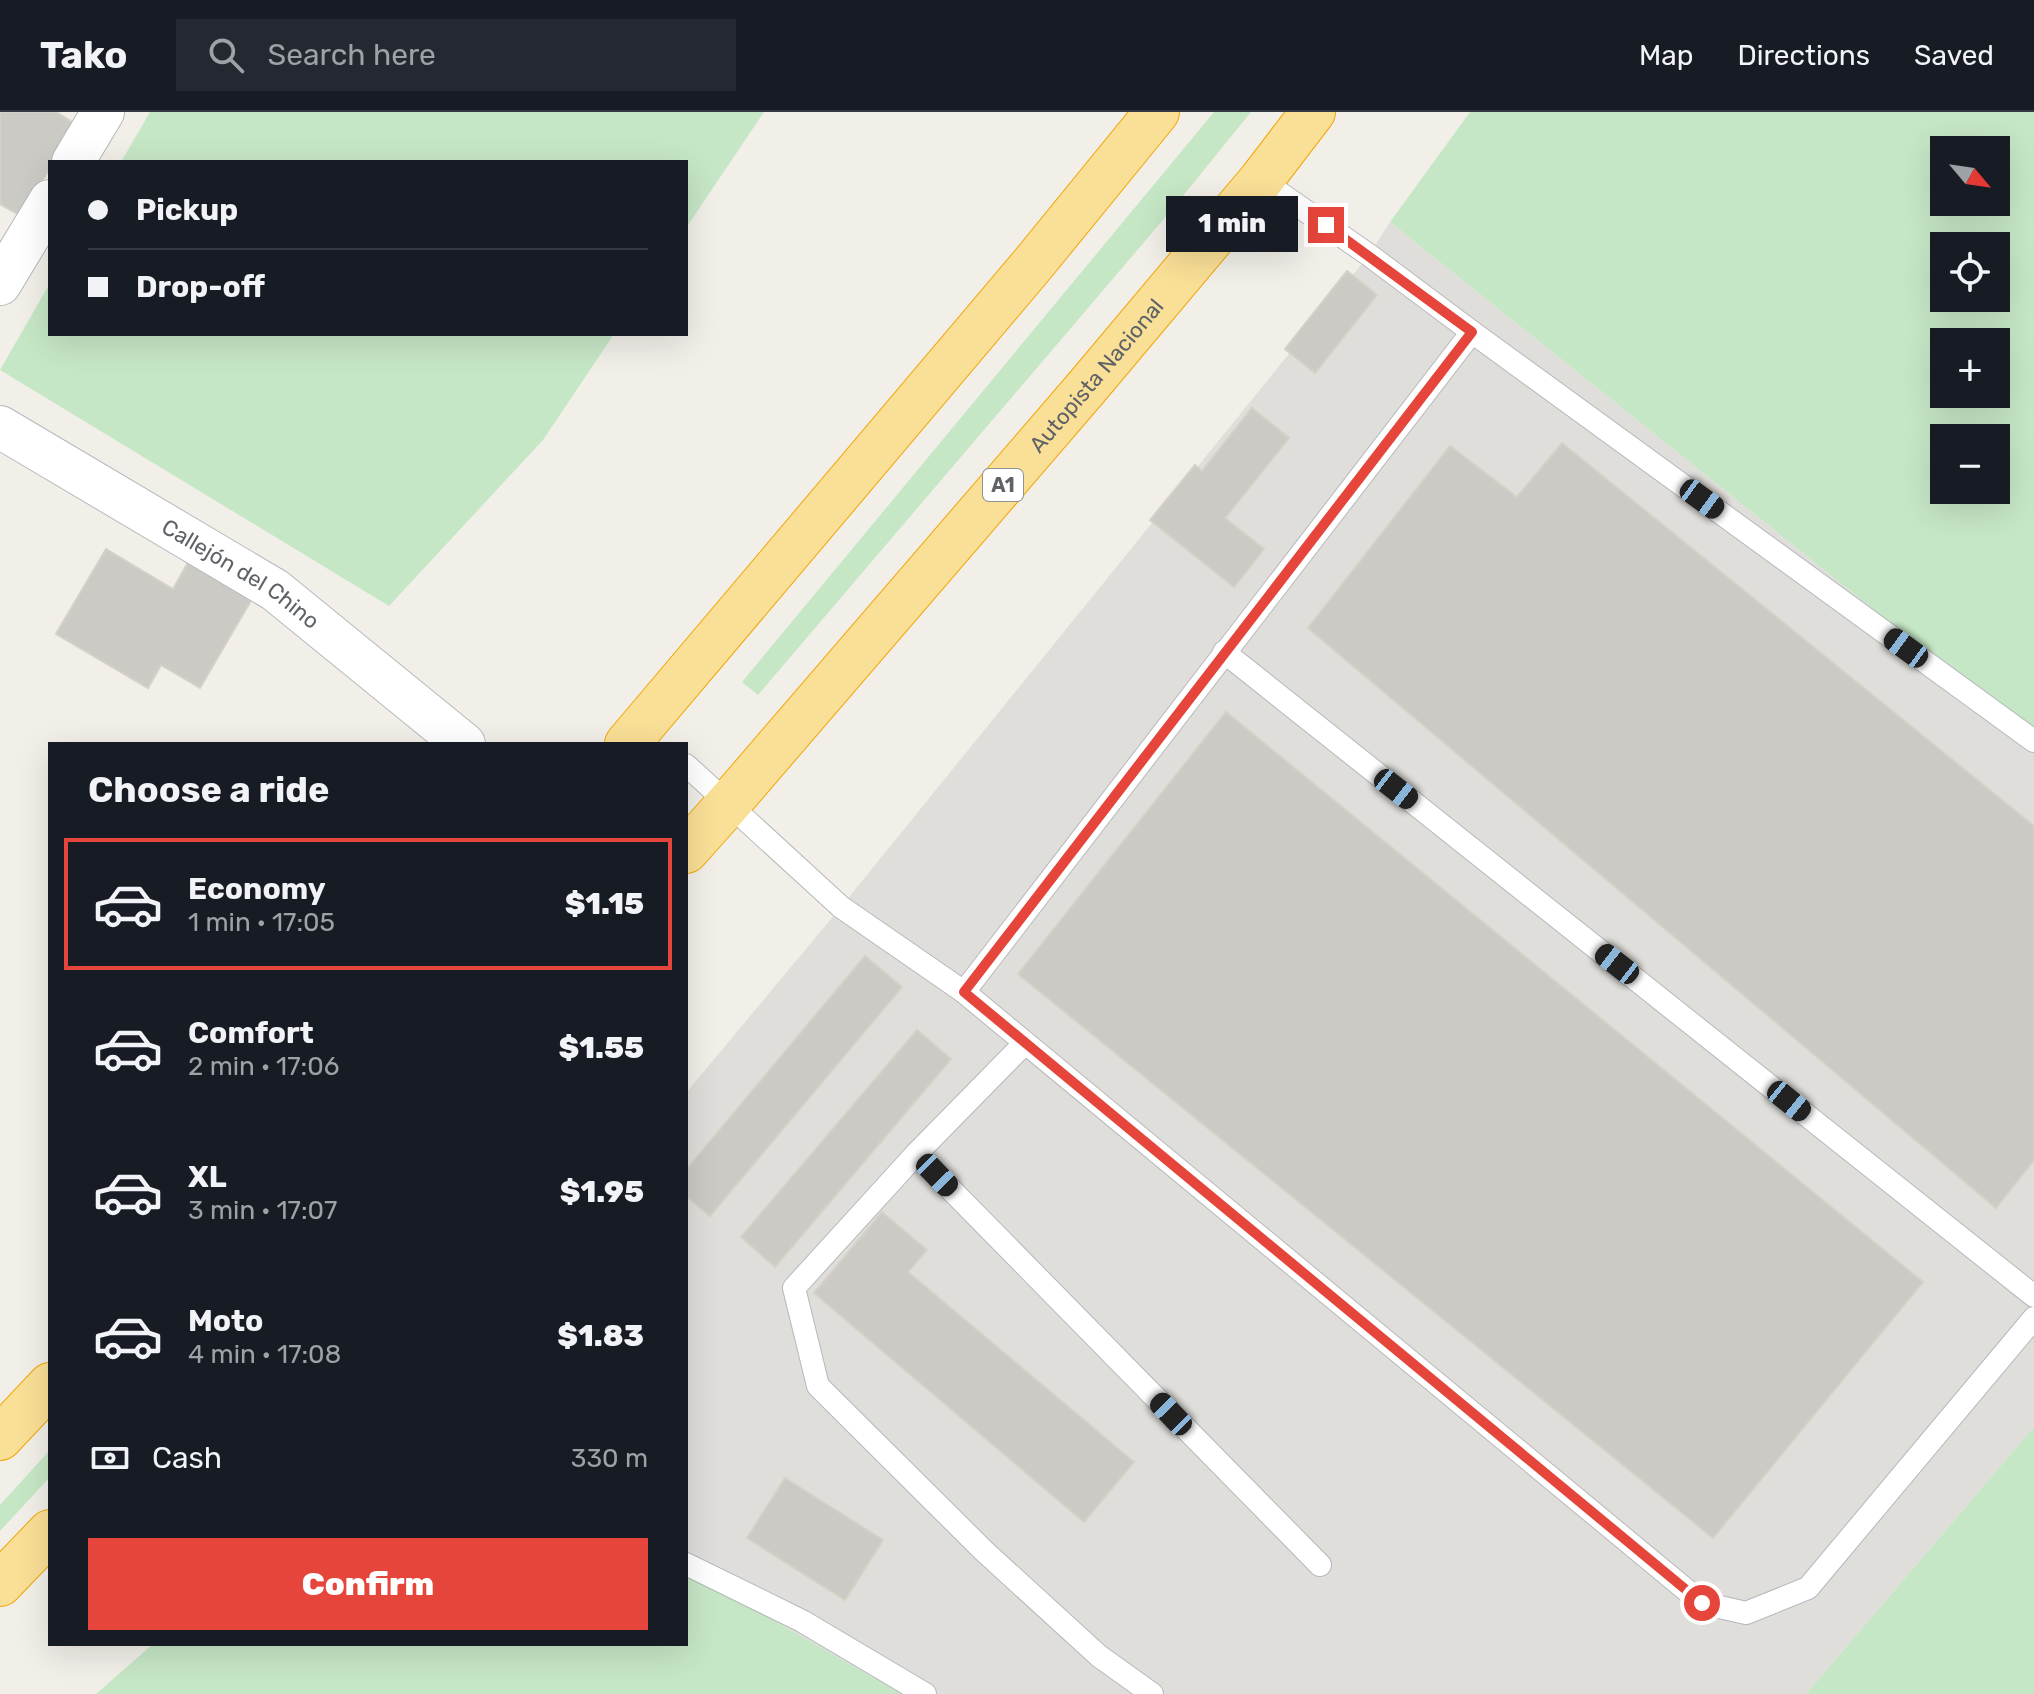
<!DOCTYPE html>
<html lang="en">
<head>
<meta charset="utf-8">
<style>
  body { margin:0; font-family:Rubik,sans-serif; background:#242831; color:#f1f3f6; height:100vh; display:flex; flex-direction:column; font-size:30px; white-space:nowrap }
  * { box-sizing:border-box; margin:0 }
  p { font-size:26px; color:#9ea1a6 }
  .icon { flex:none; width:44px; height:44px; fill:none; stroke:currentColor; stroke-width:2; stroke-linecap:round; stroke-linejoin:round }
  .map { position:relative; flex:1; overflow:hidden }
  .panel { position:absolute; left:48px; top:630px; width:640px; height:904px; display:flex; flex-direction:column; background:#171b24; border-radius:0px; box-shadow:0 8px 32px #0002 }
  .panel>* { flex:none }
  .top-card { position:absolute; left:48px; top:48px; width:640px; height:176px; border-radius:0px; box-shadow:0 8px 32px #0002; display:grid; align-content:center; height:176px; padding:0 40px; background:#171b24 }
  .needle { width:52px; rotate:119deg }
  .controls { position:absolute; left:1930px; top:24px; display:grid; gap:16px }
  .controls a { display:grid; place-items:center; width:80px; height:80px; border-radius:0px; background:#171b24; box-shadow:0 8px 32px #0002; font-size:40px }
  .end { position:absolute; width:36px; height:36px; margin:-18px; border:10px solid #e5453a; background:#fff; box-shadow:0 0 0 4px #fff }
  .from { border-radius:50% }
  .bubble { position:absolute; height:56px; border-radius:0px; background:#171b24; box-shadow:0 8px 32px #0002; font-size:26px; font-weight:800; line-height:56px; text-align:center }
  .car { position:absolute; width:24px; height:48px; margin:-24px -12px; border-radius:10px; box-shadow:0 0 6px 2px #0007; background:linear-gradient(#222 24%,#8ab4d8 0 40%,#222 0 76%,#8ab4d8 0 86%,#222 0) }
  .top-card b { display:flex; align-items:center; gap:28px; height:76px; font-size:30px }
  .top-card b+b { border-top:2px solid #363941 }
  .top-card i { width:20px; height:20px; background:#f1f3f6 }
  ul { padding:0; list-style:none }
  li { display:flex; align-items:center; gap:24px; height:132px; margin:0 16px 12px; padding:0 24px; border:4px solid transparent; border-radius:0px }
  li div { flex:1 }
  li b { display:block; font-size:30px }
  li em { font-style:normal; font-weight:800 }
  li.current { border-color:#e5453a }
  li>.icon { width:72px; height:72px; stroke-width:1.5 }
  h2 { padding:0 40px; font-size:36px; line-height:96px }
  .pay { display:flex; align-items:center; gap:20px; height:88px; padding:0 40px; font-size:30px }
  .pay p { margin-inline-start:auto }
  .primary-button { display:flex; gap:16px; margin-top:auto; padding:16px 40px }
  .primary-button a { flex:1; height:92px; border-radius:0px; background:#e5453a; color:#fff; font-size:32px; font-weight:800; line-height:92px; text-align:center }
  header { display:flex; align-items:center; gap:48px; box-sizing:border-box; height:112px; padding:0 40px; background:#171b24; border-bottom:2px solid #363941 }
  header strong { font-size:38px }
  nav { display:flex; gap:44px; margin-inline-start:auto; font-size:28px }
  .search { width:560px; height:72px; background:#242831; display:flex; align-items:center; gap:20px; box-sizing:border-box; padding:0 28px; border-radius:0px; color:#9ea1a6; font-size:30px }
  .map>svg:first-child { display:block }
  .industrial { fill:#e0deda }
  .green { fill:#c6e7c6; fill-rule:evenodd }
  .building { fill:#cccac5; stroke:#d5d1c6; stroke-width:2 }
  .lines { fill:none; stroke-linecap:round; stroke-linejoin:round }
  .lane-casing { stroke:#b5b8bc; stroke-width:24 }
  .street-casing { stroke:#b5b8bc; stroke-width:44 }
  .highway-casing { stroke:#f2a507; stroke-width:46 }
  .lane { stroke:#fff; stroke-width:22 }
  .street { stroke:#fff; stroke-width:42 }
  .highway { stroke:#fadf96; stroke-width:44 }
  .route { stroke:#e5453a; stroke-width:10 }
  .labels { text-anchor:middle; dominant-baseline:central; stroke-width:7; stroke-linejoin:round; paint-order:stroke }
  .shield { fill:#fff; stroke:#8f9295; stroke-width:2 }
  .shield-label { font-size:20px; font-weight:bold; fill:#5f6368 }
  .street-label { font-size:22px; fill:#5f6368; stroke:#fff }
</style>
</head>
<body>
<header>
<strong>Tako</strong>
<div class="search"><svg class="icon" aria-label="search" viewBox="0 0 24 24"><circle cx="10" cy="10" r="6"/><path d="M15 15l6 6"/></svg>Search here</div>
<nav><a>Map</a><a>Directions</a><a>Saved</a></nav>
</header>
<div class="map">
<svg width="2034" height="1582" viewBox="0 0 2034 1582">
  <rect width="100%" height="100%" fill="#f1efe8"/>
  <polygon class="industrial" points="1390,110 2034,626 2034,1315 1806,1582 902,1582 686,1458 686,981 841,795 1369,143"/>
  <g class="green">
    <polygon points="150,0 764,0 686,116 686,50 121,50"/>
    <polygon points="1214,0 1251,0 1169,101 758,583 742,570"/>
    <path d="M1470,0H2034V626L1390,110ZM1944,38H1996V90H1944ZM1944,134H1996V186H1944ZM1944,230H1996V282H1944ZM1944,326H1996V378H1944Z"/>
    <polygon points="50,171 50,222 614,222 543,328 389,494 0,258"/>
    <polygon points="2034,1315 2034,1582 1806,1582"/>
    <polygon points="50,1338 50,1365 0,1419 0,1393"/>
    <polygon points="686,1458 902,1582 96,1582 153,1532 686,1532"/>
  </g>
  <g class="building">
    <polygon points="0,0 56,0 77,13 54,50 50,50 50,56 21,104 0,92"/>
    <polygon points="1347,159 1377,183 1315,261 1285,237"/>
    <polygon points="1252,296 1289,326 1225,406 1264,437 1234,475 1150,408 1195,353 1202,359"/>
    <polygon points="1562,331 2034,714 2034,1048 1996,1096 1308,516 1450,334 1517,385"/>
    <polygon points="106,437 173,477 190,447 253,485 200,576 161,553 148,576 56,522"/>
    <polygon points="1226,600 1923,1170 1713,1426 1018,862"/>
    <polygon points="865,844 902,875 710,1104 686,1084 686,1058"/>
    <polygon points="917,918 951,947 775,1155 741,1125"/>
    <polygon points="882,1100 927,1138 908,1160 1134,1350 1084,1410 814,1181"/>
    <polygon points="785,1366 883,1428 845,1488 747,1426"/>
  </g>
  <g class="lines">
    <defs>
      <g id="lane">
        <polyline points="1261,68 1369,143 1472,220 2034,629"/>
        <polyline points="1224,540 2034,1184"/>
        <polyline points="686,653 841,795 964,880 1702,1491 1746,1501 1808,1476 2034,1206"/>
        <polyline points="964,880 1472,220"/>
        <polyline points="1024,932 916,1042 794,1176 818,1274 984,1439 1099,1544 1152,1582"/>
        <polyline points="916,1042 1320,1453"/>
        <polyline points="686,1452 802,1509 925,1582"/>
      </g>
      <g id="street">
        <polyline points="73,50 103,0"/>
        <polyline points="0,172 50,89"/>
        <path id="s1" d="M0,315L275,478L464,632"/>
      </g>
      <g id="highway">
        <polyline points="627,632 1033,152 1157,0"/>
        <path id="s2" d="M686,739L728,692L1087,275L1261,68L1313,0"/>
        <polyline points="0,1326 50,1273"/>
        <polyline points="0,1472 50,1420"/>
      </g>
    </defs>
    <use href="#lane" class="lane-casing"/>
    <use href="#street" class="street-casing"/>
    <use href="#highway" class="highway-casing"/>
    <use href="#lane" class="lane"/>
    <use href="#street" class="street"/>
    <use href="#highway" class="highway"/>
  </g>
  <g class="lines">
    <polyline class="route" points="1326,113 1472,220 964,880 1702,1491"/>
  </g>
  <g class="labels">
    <rect class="shield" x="983" y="357" width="40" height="32" rx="6"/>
    <g class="shield-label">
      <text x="1003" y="373">A1</text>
    </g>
    <g class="street-label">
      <text stroke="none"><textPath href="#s2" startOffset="628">Autopista Nacional</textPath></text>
      <text stroke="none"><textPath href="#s1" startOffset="282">Callejón del Chino</textPath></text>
    </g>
  </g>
</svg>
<div class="controls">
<a><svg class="needle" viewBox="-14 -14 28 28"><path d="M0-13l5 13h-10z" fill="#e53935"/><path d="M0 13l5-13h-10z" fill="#9ea1a6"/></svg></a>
<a><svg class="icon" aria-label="locate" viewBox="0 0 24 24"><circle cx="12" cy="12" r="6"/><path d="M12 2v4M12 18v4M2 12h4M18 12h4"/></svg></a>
<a>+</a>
<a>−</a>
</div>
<i class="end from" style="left:1702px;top:1491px"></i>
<i class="end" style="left:1326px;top:113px"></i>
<div class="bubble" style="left:1166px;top:84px;width:132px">1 min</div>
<i class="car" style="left:1702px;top:387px;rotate:126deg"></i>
<i class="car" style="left:1906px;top:536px;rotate:306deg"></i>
<i class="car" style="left:1396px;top:677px;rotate:128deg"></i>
<i class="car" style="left:1617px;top:852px;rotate:308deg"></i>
<i class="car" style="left:1789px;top:989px;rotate:129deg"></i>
<i class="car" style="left:937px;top:1063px;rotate:136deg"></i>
<i class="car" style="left:1171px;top:1302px;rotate:316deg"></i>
<div class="top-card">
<b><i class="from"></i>Pickup</b>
<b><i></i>Drop-off</b>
</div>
<section class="panel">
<h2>Choose a ride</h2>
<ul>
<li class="current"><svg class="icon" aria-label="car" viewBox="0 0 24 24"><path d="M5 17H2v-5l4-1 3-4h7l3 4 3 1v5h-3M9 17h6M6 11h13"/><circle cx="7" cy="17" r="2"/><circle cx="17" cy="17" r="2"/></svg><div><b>Economy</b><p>1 min · 17:05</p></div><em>$1.15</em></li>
<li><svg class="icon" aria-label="car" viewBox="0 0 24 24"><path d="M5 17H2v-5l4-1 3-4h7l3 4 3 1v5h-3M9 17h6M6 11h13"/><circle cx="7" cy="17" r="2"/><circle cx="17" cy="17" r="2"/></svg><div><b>Comfort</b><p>2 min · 17:06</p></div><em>$1.55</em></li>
<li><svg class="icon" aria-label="car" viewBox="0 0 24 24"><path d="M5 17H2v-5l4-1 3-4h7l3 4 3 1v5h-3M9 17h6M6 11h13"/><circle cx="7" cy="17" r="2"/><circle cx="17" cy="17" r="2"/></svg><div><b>XL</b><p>3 min · 17:07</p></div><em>$1.95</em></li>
<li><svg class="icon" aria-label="car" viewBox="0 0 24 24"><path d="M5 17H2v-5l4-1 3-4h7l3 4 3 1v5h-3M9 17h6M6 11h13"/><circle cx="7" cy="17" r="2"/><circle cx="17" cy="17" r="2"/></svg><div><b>Moto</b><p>4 min · 17:08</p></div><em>$1.83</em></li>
</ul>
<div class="pay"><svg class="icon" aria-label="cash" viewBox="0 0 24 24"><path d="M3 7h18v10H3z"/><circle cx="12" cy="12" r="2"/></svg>Cash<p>330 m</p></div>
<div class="primary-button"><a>Confirm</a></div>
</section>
</div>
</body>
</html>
